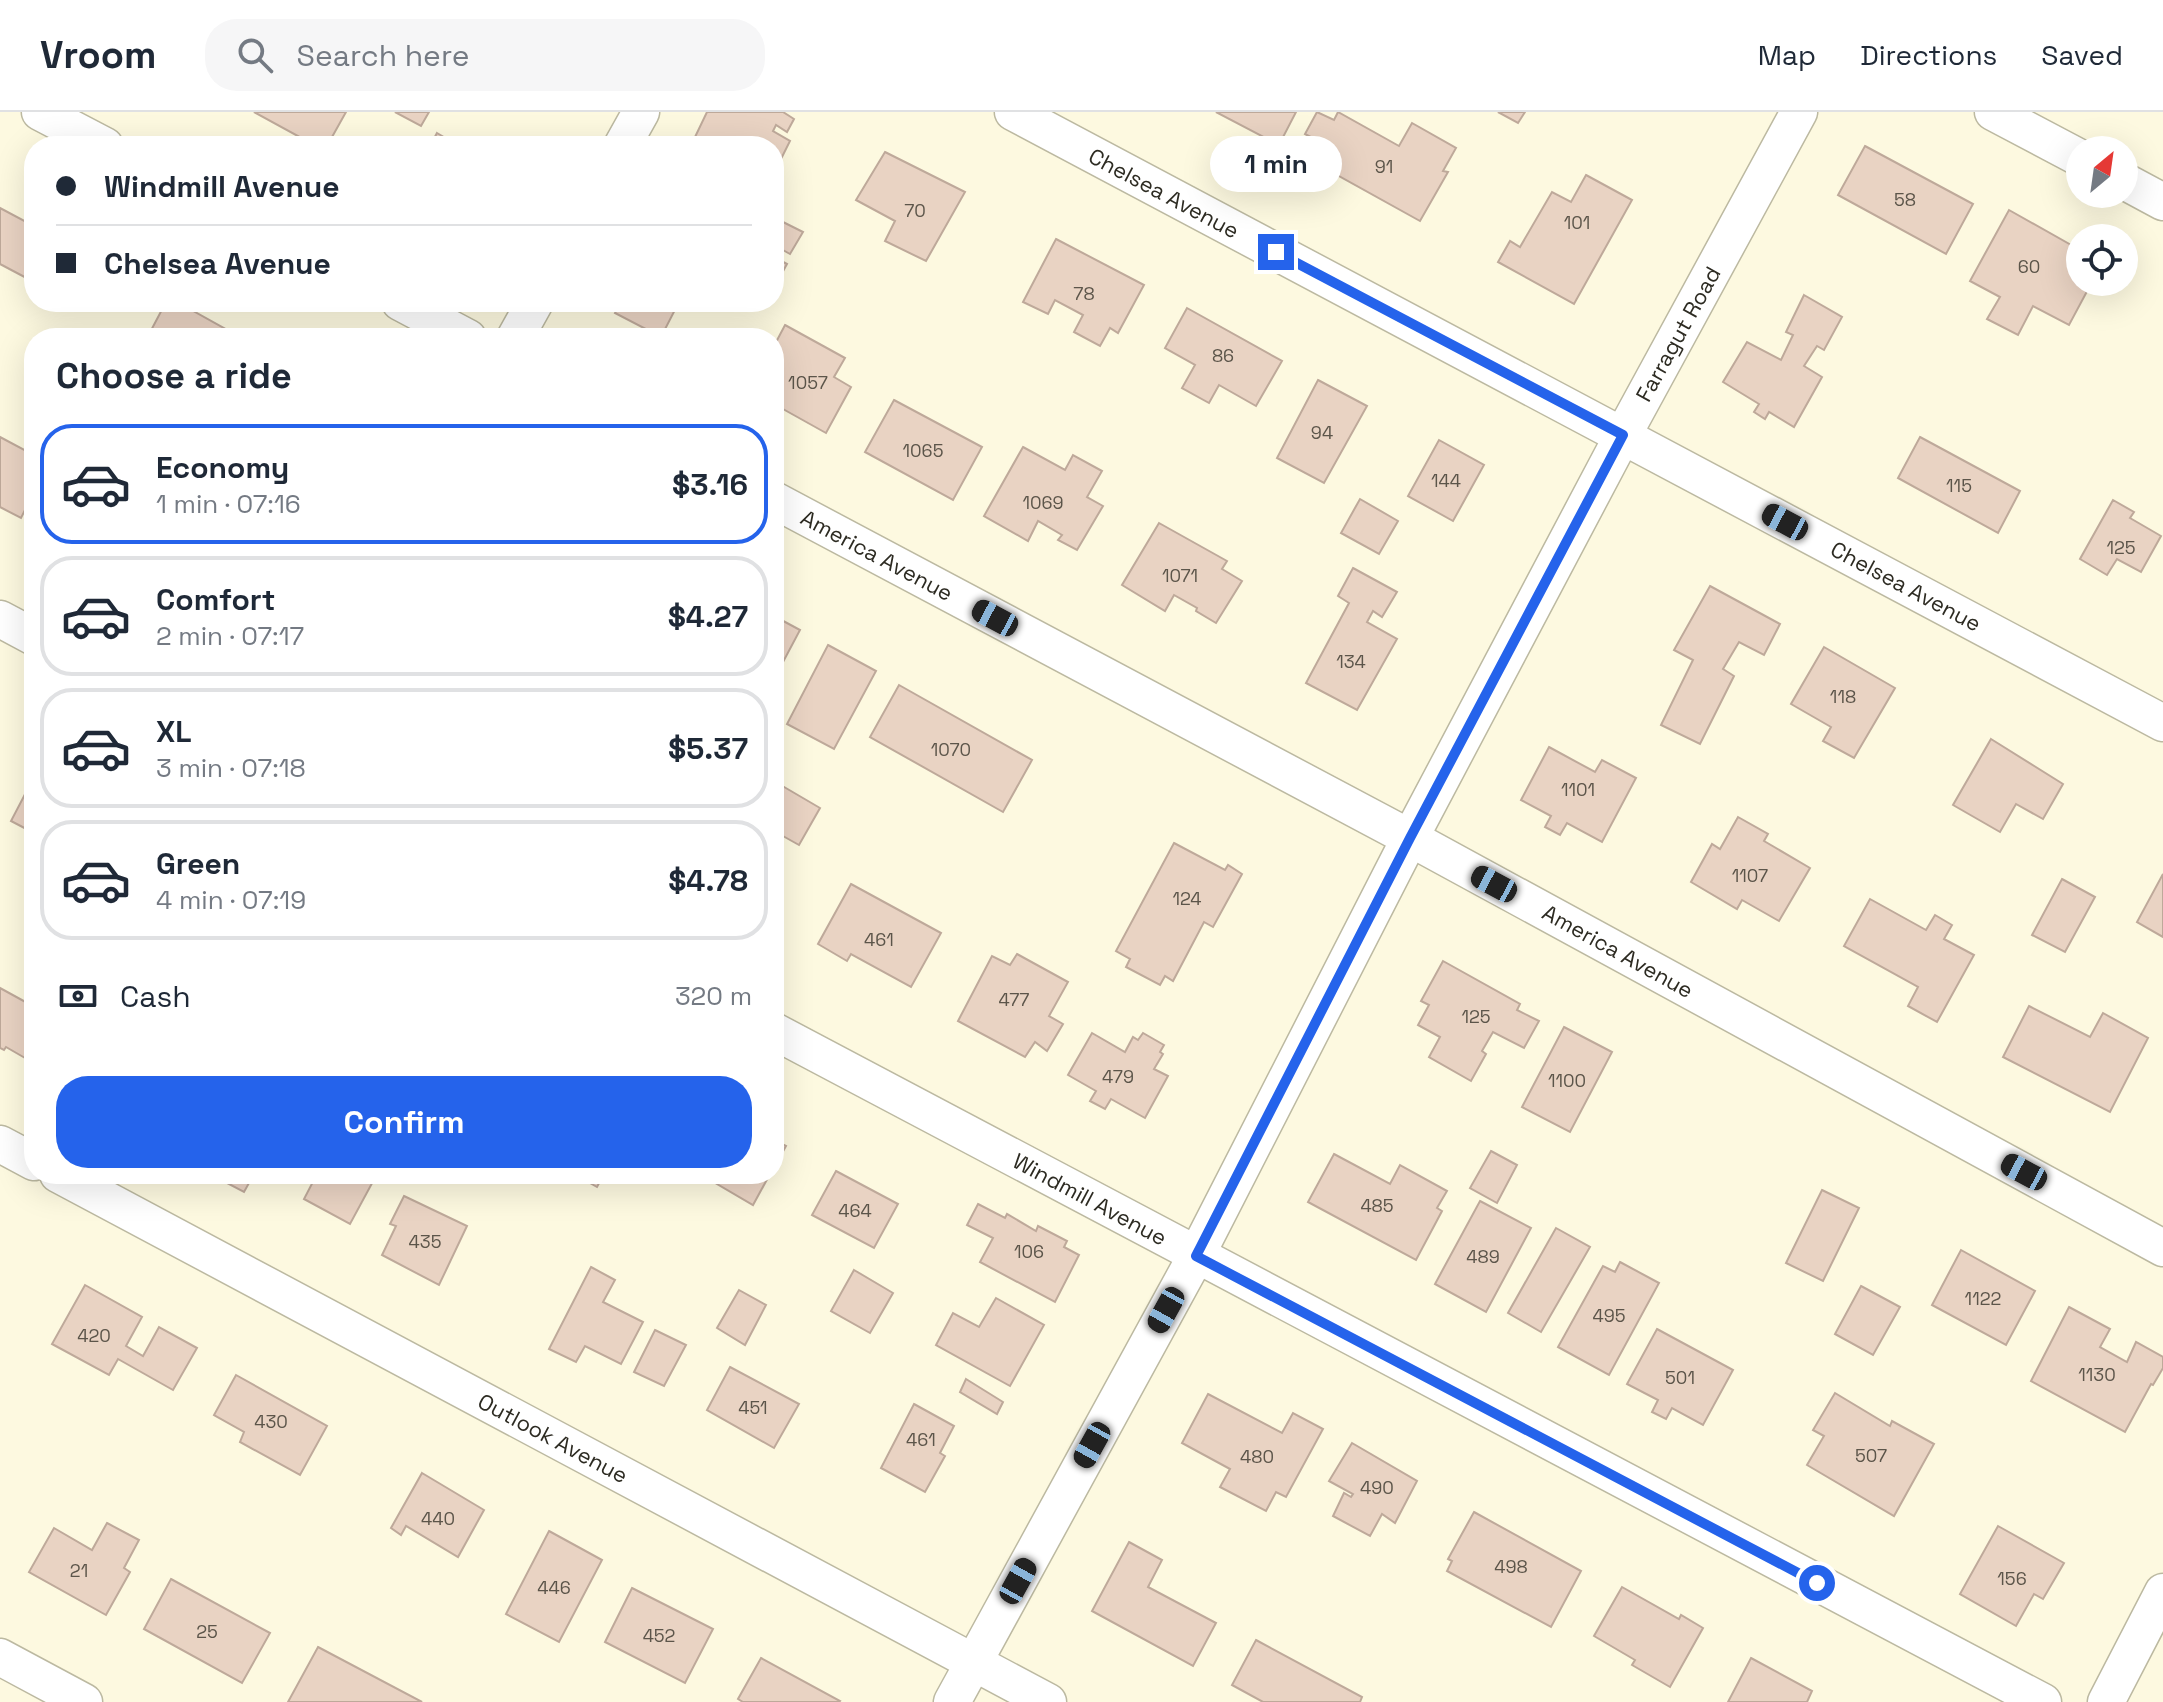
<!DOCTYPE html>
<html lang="en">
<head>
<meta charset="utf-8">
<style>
  body { margin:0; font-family:"Space Grotesk",sans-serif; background:#f6f6f7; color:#1f2937; height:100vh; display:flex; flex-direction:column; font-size:30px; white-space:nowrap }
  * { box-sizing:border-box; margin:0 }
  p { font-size:26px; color:#747a83 }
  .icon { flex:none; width:44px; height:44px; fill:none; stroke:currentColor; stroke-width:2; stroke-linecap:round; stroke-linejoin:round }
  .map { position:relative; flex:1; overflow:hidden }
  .details { position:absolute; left:24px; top:216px; width:760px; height:856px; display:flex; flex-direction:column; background:#fff; border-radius:32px; box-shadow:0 8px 32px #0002 }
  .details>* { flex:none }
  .guide { position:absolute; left:24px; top:24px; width:760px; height:176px; border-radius:32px; box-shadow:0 8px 32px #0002; display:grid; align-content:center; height:176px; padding:0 32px; background:#fff }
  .needle { width:52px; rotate:29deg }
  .tools { position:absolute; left:2066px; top:24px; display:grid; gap:16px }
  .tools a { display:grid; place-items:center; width:72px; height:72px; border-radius:50%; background:#fff; box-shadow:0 8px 32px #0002; font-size:40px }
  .end { position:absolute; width:36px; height:36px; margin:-18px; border:10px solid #2563eb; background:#fff; box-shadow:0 0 0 4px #fff }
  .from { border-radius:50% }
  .bubble { position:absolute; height:56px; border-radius:28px; background:#fff; box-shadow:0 8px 32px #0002; font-size:26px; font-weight:800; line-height:56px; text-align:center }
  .car { position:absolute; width:24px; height:48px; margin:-24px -12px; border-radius:10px; box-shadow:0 0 6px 2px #0007; background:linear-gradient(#222 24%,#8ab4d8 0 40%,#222 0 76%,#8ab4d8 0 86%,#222 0) }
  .guide b { display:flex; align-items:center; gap:28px; height:76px; font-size:30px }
  .guide b+b { border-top:2px solid #e0e1e3 }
  .guide i { width:20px; height:20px; background:#1f2937 }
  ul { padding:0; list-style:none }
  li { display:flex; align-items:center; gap:24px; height:120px; margin:0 16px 12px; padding:0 16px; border:4px solid #e0e1e3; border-radius:32px }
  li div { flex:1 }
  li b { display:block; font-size:30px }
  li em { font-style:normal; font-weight:800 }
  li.on { border-color:#2563eb }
  li>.icon { width:72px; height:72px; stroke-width:1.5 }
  h2 { padding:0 32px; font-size:36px; line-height:96px }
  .pay { display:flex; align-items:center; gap:20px; height:88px; padding:0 32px; font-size:30px }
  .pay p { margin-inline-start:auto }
  .button { display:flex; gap:16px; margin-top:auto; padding:16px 32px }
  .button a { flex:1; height:92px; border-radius:32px; background:#2563eb; color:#fff; font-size:32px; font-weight:800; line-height:92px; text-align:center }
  header { display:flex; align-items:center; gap:48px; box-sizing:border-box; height:112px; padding:0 40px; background:#fff; border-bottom:2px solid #e0e1e3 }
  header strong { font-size:38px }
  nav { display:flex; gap:44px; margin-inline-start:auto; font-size:28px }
  .search { width:560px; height:72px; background:#f6f6f7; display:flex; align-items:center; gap:20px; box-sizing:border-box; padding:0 28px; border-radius:32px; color:#747a83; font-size:30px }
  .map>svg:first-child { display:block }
  .building { fill:#e9d3c3; stroke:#bea99a; stroke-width:2 }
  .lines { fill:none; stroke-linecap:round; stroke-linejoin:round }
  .street-casing { stroke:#bcb9a1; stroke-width:39 }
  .street { stroke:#fff; stroke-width:36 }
  .route { stroke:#2563eb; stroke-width:10 }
  .labels { text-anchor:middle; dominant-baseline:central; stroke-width:6; stroke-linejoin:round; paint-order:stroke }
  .number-label { font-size:18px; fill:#5c554a }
  .street-label { font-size:22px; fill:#2d2b22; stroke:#fff }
</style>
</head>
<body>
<header>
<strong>Vroom</strong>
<div class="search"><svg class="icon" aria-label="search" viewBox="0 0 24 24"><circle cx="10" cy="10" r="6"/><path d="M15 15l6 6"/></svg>Search here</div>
<nav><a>Map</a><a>Directions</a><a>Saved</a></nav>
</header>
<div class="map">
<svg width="2163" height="1590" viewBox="0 0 2163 1590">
  <rect width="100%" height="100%" fill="#fdf9e0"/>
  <g class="building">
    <polygon points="254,0 346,0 327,34 316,34"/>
    <polygon points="395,0 429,0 421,14"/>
    <polygon points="707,0 783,0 794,7 787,20 776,13 773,19 790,29 774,61 774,34 712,34 695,25"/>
    <polygon points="1216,0 1296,0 1279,33"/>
    <polygon points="1317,0 1334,8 1338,0 1399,34 1412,11 1456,36 1443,59 1448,60 1420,109 1312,49 1322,31 1305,22"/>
    <polygon points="1498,0 1525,0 1518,11"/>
    <polygon points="437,21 459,34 430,34"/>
    <polygon points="1865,34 1973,92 1946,142 1838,83"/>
    <polygon points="885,40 965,80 926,149 885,129 895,109 856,88"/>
    <polygon points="1586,63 1632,88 1574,192 1498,150 1510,129 1520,135 1552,80 1571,90"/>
    <polygon points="0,96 34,114 32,139 34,140 34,170 0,152"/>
    <polygon points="2009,98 2080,138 2080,170 2092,170 2069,213 2033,194 2018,223 1987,207 2000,185 1970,169"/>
    <polygon points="781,109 803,120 790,142 774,133 774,122"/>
    <polygon points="1056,127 1144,173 1118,221 1110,216 1100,234 1074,220 1083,203 1055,188 1048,202 1023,190"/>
    <polygon points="774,145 787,152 774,176"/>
    <polygon points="1804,183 1842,205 1824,238 1817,234 1804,254 1822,265 1794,315 1769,300 1765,307 1754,300 1759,292 1723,270 1747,230 1781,248 1793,223 1786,220"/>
    <polygon points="166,190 177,190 229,219 225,226 147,226"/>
    <polygon points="621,190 679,190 661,225 615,201"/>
    <polygon points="1187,196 1282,249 1256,294 1219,273 1209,291 1182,276 1195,253 1165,236"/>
    <polygon points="785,213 845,246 834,265 851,275 826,321 774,292 774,234"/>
    <polygon points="1318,268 1367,294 1324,371 1277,346"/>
    <polygon points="894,288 982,335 953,388 865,340"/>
    <polygon points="0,325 34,343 34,380 21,406 0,395"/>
    <polygon points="1920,325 2020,379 1998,421 1898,366"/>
    <polygon points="1439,328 1484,353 1453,409 1408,384"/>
    <polygon points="1023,335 1065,358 1073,343 1102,359 1087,385 1103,394 1077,438 1058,428 1062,423 1038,409 1028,429 984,404"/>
    <polygon points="1360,387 1398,409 1379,442 1341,421"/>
    <polygon points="2113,388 2134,400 2130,406 2161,424 2141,460 2117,447 2107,463 2080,447"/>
    <polygon points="1159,411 1227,449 1222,457 1242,469 1216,511 1196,499 1197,496 1174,483 1165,499 1122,473"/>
    <polygon points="1353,456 1397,480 1382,505 1373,499 1367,510 1397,527 1357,598 1306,571 1349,491 1338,484"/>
    <polygon points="1710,474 1780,512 1764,543 1739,530 1723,557 1734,564 1700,632 1661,613 1693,548 1674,538"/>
    <polygon points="774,504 800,518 774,567"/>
    <polygon points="828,533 876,559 834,637 787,612"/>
    <polygon points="1824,535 1895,576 1854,646 1823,629 1831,615 1791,592"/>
    <polygon points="899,573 1032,648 1003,700 870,625"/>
    <polygon points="1991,627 2063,672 2043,707 2016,692 2000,720 1953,693"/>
    <polygon points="1549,635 1595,660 1602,648 1636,666 1602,730 1567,711 1560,723 1545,715 1551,704 1521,688"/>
    <polygon points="34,665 34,721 11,709"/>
    <polygon points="779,672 820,696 799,733 774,719 774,681"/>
    <polygon points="1738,705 1768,722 1764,729 1810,756 1779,809 1742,788 1737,797 1691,770 1712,732 1720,737"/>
    <polygon points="1174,731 1225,758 1228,753 1242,762 1213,815 1204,810 1173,869 1165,864 1160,873 1126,855 1130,847 1116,839"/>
    <polygon points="2163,762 2163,825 2137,810"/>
    <polygon points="2062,767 2095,785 2065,840 2032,823"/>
    <polygon points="851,772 941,821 911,875 851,842 847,849 818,832"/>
    <polygon points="1870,787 1926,818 1935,803 1952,813 1944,827 1974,843 1937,910 1908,894 1918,875 1844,834"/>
    <polygon points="1017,842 1068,870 1049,904 1063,912 1047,939 1035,930 1025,945 958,909 992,844 1010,853"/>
    <polygon points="1443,849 1520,892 1517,898 1539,909 1524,936 1493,920 1482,939 1486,942 1471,969 1429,945 1440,925 1418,913 1429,893 1421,889"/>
    <polygon points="0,876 31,893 27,901 34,904 34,930 25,946 6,935 4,938 0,936"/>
    <polygon points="2029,894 2090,925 2103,901 2148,926 2110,1000 2003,945"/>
    <polygon points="1564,915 1612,940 1570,1020 1522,995"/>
    <polygon points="1092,921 1125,940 1133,925 1138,928 1143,921 1164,933 1160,940 1163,942 1154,957 1168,964 1145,1006 1111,987 1105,997 1090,989 1096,979 1068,963"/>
    <polygon points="774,1028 786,1034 774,1056"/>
    <polygon points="1491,1039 1517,1053 1497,1091 1470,1076"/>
    <polygon points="1334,1042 1390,1072 1400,1053 1447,1079 1437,1096 1442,1099 1416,1148 1308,1090"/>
    <polygon points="836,1059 898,1092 874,1136 812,1103"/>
    <polygon points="210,1062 254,1062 244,1080"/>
    <polygon points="317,1062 377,1062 350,1112 304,1087"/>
    <polygon points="574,1062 604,1062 597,1075"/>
    <polygon points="700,1062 770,1062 753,1093"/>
    <polygon points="1822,1078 1859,1096 1823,1169 1786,1151"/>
    <polygon points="404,1084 467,1114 439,1173 382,1143 396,1114 390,1112"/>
    <polygon points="1480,1089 1531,1116 1486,1200 1435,1172"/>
    <polygon points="978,1092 1005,1106 1007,1102 1036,1119 1038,1114 1067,1129 1064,1135 1079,1143 1055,1190 980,1150 993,1126 967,1113"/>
    <polygon points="1556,1116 1590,1135 1541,1220 1508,1201"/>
    <polygon points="1961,1138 2035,1179 2006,1233 1932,1193"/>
    <polygon points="1620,1150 1659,1171 1609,1263 1558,1235 1603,1154 1615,1160"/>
    <polygon points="591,1155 615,1168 603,1190 643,1210 621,1252 585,1234 576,1250 549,1237"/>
    <polygon points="854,1158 893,1181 870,1221 831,1199"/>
    <polygon points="85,1173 142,1205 126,1234 143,1244 159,1215 197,1236 173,1278 118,1247 109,1263 52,1232"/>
    <polygon points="1861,1174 1900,1195 1873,1243 1835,1222"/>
    <polygon points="739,1178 766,1193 745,1233 717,1216"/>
    <polygon points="996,1186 1044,1213 1010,1274 936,1233 953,1201 979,1215"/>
    <polygon points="2069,1195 2110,1217 2100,1235 2127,1250 2136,1230 2163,1245 2163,1256 2153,1273 2151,1272 2125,1320 2031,1269"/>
    <polygon points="1657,1217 1733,1258 1703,1313 1672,1296 1666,1307 1652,1300 1658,1288 1627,1272"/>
    <polygon points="655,1218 686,1233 664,1274 634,1260"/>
    <polygon points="730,1255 799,1292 774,1336 707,1298"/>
    <polygon points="236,1263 327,1314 300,1363 240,1330 244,1320 214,1303"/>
    <polygon points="966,1267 1003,1290 997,1302 960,1280"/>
    <polygon points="1835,1281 1890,1314 1892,1309 1934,1332 1894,1404 1807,1353 1824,1324 1813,1318"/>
    <polygon points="1208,1282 1282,1321 1293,1301 1323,1317 1286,1385 1276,1380 1266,1399 1220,1375 1230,1357 1182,1331"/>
    <polygon points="914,1292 954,1314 940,1341 945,1344 925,1380 881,1356"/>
    <polygon points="1352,1331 1417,1369 1395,1411 1382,1402 1370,1424 1333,1404 1344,1381 1351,1385 1353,1382 1329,1369"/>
    <polygon points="422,1361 484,1398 458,1445 406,1414 401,1423 391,1416"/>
    <polygon points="1474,1400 1581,1459 1551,1515 1447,1459 1452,1449 1448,1447"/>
    <polygon points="107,1411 139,1428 124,1456 130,1460 106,1503 29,1460 54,1416 92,1438"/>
    <polygon points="1998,1414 2064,1451 2043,1487 2034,1482 2016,1514 1960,1482"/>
    <polygon points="549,1419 602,1448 559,1530 506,1502"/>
    <polygon points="1129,1430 1162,1448 1148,1475 1216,1511 1193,1554 1092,1499"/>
    <polygon points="171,1467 270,1521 242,1571 144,1517"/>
    <polygon points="1622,1475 1679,1507 1681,1503 1703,1516 1670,1575 1632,1553 1635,1548 1594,1524"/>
    <polygon points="632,1476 713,1517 685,1571 605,1530"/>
    <polygon points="1256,1528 1362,1585 1360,1590 1263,1590 1232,1573"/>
    <polygon points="318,1535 422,1590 288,1590"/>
    <polygon points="761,1546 840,1589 839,1590 743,1590 738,1587"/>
    <polygon points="1751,1546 1812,1579 1807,1590 1728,1590"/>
  </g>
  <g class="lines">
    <defs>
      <g id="street">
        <polyline points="40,0 105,34"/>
        <polyline points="1013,0 2163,611"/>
        <polyline points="1993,0 2080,46"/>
        <polyline points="622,34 641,0"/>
        <polyline points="2124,69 2163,90"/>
        <polyline points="400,190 468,226"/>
        <polyline points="515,226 535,190"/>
        <polyline points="774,388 1410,726 2163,1136"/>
        <polyline points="0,507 34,525"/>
        <polyline points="774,919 2043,1590"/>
        <polyline points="0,1032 34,1050"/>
        <polyline points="58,1062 1048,1590"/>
        <polyline points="0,1545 84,1590"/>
        <polyline points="952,1590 1196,1144 1410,726 1623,323 1799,0"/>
        <polyline points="2106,1590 2163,1480"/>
      </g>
    </defs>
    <use href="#street" class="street-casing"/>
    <use href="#street" class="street"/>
  </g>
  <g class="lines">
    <polyline class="route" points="1276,140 1623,323 1410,726 1196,1144 1817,1471"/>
  </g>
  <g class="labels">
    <g class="number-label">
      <text x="1384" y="54">91</text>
      <text x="1905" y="87">58</text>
      <text x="915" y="98">70</text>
      <text x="1577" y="110">101</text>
      <text x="2029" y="154">60</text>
      <text x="1084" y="181">78</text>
      <text x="1223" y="243">86</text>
      <text x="808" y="270">1057</text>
      <text x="1322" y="320">94</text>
      <text x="923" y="338">1065</text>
      <text x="1446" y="368">144</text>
      <text x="1959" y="373">115</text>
      <text x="1043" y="390">1069</text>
      <text x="2121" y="435">125</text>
      <text x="1180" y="463">1071</text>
      <text x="1351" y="549">134</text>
      <text x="1843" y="584">118</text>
      <text x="951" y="637">1070</text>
      <text x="1578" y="677">1101</text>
      <text x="1750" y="763">1107</text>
      <text x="1187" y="786">124</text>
      <text x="879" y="827">461</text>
      <text x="1014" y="887">477</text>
      <text x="1476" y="904">125</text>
      <text x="1118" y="964">479</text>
      <text x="1567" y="968">1100</text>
      <text x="1377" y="1093">485</text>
      <text x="855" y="1098">464</text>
      <text x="425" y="1129">435</text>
      <text x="1029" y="1139">106</text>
      <text x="1483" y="1144">489</text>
      <text x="1983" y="1186">1122</text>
      <text x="1609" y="1203">495</text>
      <text x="94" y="1223">420</text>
      <text x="2097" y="1262">1130</text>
      <text x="1680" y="1265">501</text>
      <text x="753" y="1295">451</text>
      <text x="271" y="1309">430</text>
      <text x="921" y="1327">461</text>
      <text x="1871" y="1343">507</text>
      <text x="1257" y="1344">480</text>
      <text x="1377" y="1375">490</text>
      <text x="438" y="1406">440</text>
      <text x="1511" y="1454">498</text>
      <text x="79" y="1458">21</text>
      <text x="2012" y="1466">156</text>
      <text x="554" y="1475">446</text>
      <text x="207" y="1519">25</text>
      <text x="659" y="1523">452</text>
    </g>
    <g class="street-label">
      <text transform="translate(1164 81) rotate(28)">Chelsea Avenue</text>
      <text transform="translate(1678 222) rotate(-61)">Farragut Road</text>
      <text transform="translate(877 443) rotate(28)">America Avenue</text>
      <text transform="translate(1906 474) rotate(28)">Chelsea Avenue</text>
      <text transform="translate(1618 839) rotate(29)">America Avenue</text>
      <text transform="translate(1090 1087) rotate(28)">Windmill Avenue</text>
      <text transform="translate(553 1326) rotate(28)">Outlook Avenue</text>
    </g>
  </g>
</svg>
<div class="tools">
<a><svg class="needle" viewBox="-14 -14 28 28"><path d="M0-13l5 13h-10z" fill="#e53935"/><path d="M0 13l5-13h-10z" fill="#747a83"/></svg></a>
<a><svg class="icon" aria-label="locate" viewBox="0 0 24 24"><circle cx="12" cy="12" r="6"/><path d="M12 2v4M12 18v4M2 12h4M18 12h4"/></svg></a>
</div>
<i class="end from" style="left:1817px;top:1471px"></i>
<i class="end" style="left:1276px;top:140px"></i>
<div class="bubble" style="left:1210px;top:24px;width:132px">1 min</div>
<i class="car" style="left:1785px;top:410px;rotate:298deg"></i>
<i class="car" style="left:995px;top:506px;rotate:298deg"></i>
<i class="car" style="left:1494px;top:772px;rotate:298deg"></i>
<i class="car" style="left:2024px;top:1060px;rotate:298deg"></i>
<i class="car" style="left:1166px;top:1198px;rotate:209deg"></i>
<i class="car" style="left:1092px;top:1333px;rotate:209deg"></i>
<i class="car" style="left:1018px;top:1469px;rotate:29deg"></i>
<div class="guide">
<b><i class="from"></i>Windmill Avenue</b>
<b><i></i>Chelsea Avenue</b>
</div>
<section class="details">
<h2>Choose a ride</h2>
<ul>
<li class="on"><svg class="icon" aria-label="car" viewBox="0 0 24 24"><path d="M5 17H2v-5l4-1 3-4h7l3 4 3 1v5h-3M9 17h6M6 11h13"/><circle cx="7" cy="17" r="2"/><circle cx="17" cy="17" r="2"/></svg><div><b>Economy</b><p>1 min · 07:16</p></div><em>$3.16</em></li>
<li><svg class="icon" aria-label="car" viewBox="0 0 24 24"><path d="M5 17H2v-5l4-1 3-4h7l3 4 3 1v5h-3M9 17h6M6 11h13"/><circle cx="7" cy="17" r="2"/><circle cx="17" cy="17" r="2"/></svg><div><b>Comfort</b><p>2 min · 07:17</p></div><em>$4.27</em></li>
<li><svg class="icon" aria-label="car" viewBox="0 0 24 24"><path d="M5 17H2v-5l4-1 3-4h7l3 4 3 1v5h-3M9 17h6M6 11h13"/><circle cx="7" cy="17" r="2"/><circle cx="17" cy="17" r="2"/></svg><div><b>XL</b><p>3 min · 07:18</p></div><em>$5.37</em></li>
<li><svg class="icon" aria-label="car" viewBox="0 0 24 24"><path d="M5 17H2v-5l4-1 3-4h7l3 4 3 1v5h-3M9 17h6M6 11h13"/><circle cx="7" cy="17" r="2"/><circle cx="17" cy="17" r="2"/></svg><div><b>Green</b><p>4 min · 07:19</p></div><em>$4.78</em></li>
</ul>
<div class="pay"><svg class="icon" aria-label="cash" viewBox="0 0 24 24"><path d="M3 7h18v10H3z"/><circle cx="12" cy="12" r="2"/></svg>Cash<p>320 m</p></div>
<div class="button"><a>Confirm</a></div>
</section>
</div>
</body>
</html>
